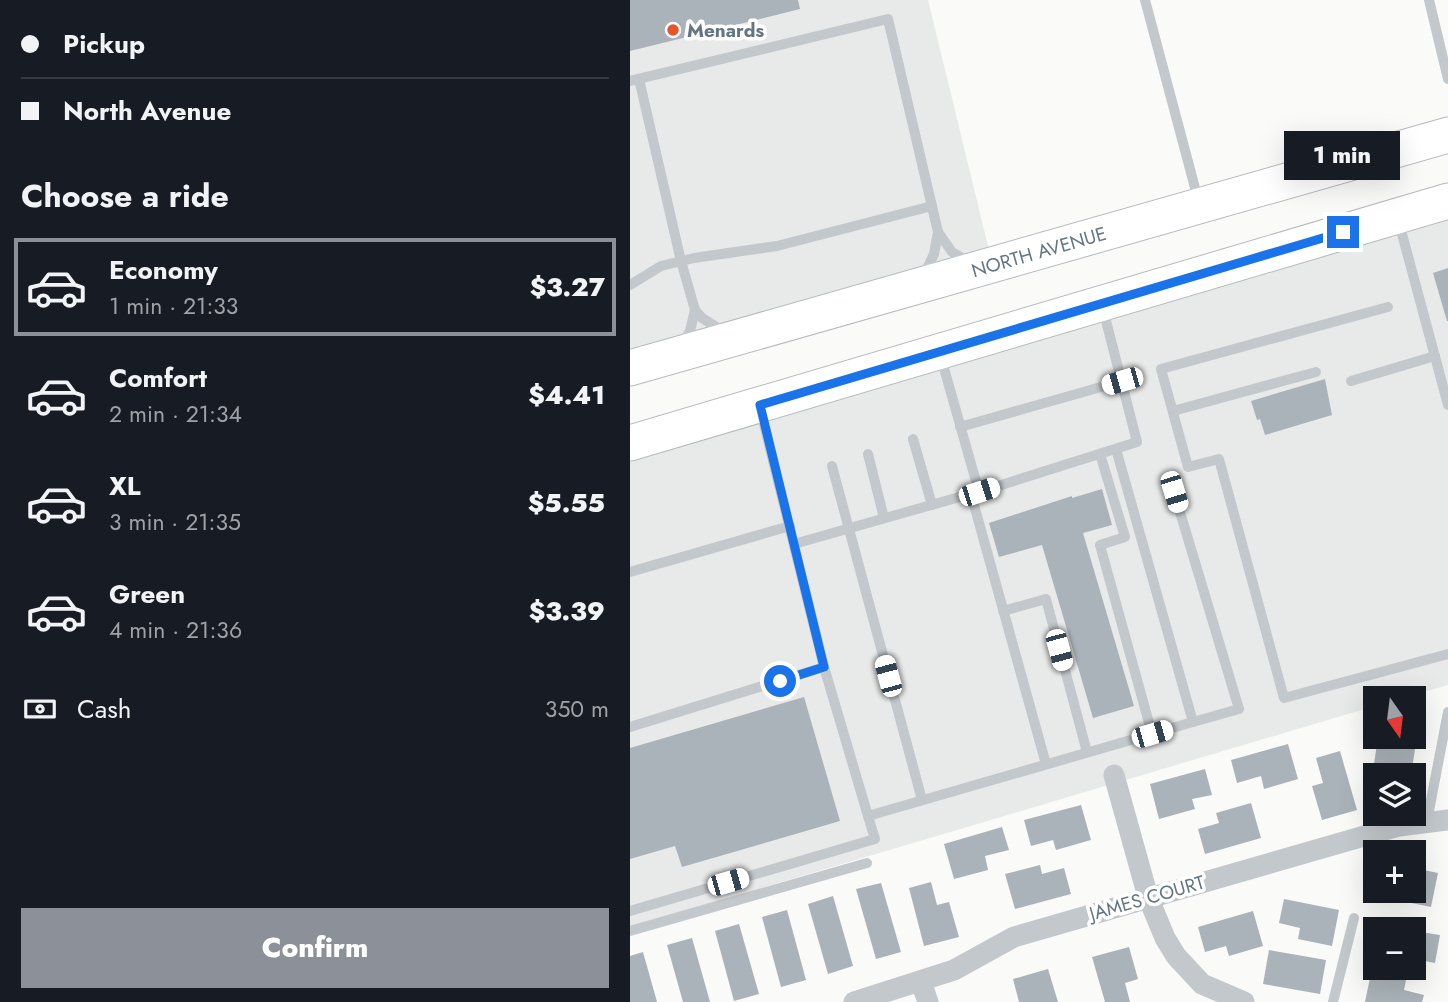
<!DOCTYPE html>
<html lang="en">
<head>
<meta charset="utf-8">
<style>
  body { margin:0; font-family:Jost,sans-serif; background:#20242c; color:#f1f3f6; height:100vh; display:flex; flex-direction:column; font-size:26px; white-space:nowrap }
  * { box-sizing:border-box; margin:0 }
  p { font-size:23px; color:#9ea1a6 }
  .icon { flex:none; width:38px; height:38px; fill:none; stroke:currentColor; stroke-width:2; stroke-linecap:round; stroke-linejoin:round }
  .map { position:relative; flex:1; overflow:hidden }
  .details { display:flex; flex-direction:column; background:#171b24; width:630px }
  .details>* { flex:none }
  .banner { display:grid; align-content:center; height:154px; padding:0 21px; background:#171b24 }
  .needle { width:46px; rotate:166deg }
  .buttons { position:absolute; left:733px; top:686px; display:grid; gap:14px }
  .buttons a { display:grid; place-items:center; width:63px; height:63px; border-radius:0px; background:#171b24; box-shadow:0 7px 28px #0002; font-size:35px }
  .end { position:absolute; width:32px; height:32px; margin:-16px; border:9px solid #1a73e8; background:#fff; box-shadow:0 0 0 4px #fff }
  .from { border-radius:50% }
  .bubble { position:absolute; height:49px; border-radius:0px; background:#171b24; box-shadow:0 7px 28px #0002; font-size:23px; font-weight:800; line-height:49px; text-align:center }
  .car { position:absolute; width:21px; height:42px; margin:-21px -10px; border-radius:9px; box-shadow:0 0 5px 2px #0007; background:linear-gradient(#fff 24%,#345 0 40%,#fff 0 76%,#345 0 86%,#fff 0) }
  .banner b { display:flex; align-items:center; gap:24px; height:66px; font-size:26px }
  .banner b+b { border-top:2px solid #363941 }
  .banner i { width:18px; height:18px; background:#f1f3f6 }
  ul { padding:0; list-style:none }
  li { display:flex; align-items:center; gap:21px; height:98px; margin:0 14px 10px; padding:0 7px; border:4px solid transparent; border-radius:0px }
  li div { flex:1 }
  li b { display:block; font-size:26px }
  li em { font-style:normal; font-weight:800 }
  li.active { border-color:#8c9099 }
  li>.icon { width:63px; height:63px; stroke-width:1.5 }
  h2 { padding:0 21px; font-size:32px; line-height:84px }
  .pay { display:flex; align-items:center; gap:18px; height:77px; padding:0 21px; font-size:26px }
  .pay p { margin-inline-start:auto }
  .cta { display:flex; gap:14px; margin-top:auto; padding:14px 21px }
  .cta a { flex:1; height:80px; border-radius:0px; background:#8c9099; color:#fff; font-size:28px; font-weight:800; line-height:80px; text-align:center }
  main { display:flex; flex:1; min-height:0 }
  .map>svg:first-child { display:block }
  .built { fill:#e8e9e9 }
  .building { fill:#aab3b9 }
  .lines { fill:none; stroke-linecap:round; stroke-linejoin:round }
  .primary-casing { stroke:#b5babe; stroke-width:37 }
  .lane { stroke:#c3c8cc; stroke-width:10 }
  .street { stroke:#c3c8cc; stroke-width:21 }
  .primary { stroke:#fff; stroke-width:35 }
  .route { stroke:#1a73e8; stroke-width:9 }
  .poi-dot { fill:#e4572e; stroke:#fff; stroke-width:2.5 }
  .labels { text-anchor:middle; dominant-baseline:central; stroke-width:7; stroke-linejoin:round; paint-order:stroke }
  .poi-label { font-size:19px; font-weight:bold; fill:#657683; stroke:#fff; text-anchor:start }
  .street-label { font-size:19px; fill:#657683; stroke:#fff }
</style>
</head>
<body>
<main>
<section class="details">
<div class="banner">
<b><i class="from"></i>Pickup</b>
<b><i></i>North Avenue</b>
</div>
<h2>Choose a ride</h2>
<ul>
<li class="active"><svg class="icon" aria-label="car" viewBox="0 0 24 24"><path d="M5 17H2v-5l4-1 3-4h7l3 4 3 1v5h-3M9 17h6M6 11h13"/><circle cx="7" cy="17" r="2"/><circle cx="17" cy="17" r="2"/></svg><div><b>Economy</b><p>1 min · 21:33</p></div><em>$3.27</em></li>
<li><svg class="icon" aria-label="car" viewBox="0 0 24 24"><path d="M5 17H2v-5l4-1 3-4h7l3 4 3 1v5h-3M9 17h6M6 11h13"/><circle cx="7" cy="17" r="2"/><circle cx="17" cy="17" r="2"/></svg><div><b>Comfort</b><p>2 min · 21:34</p></div><em>$4.41</em></li>
<li><svg class="icon" aria-label="car" viewBox="0 0 24 24"><path d="M5 17H2v-5l4-1 3-4h7l3 4 3 1v5h-3M9 17h6M6 11h13"/><circle cx="7" cy="17" r="2"/><circle cx="17" cy="17" r="2"/></svg><div><b>XL</b><p>3 min · 21:35</p></div><em>$5.55</em></li>
<li><svg class="icon" aria-label="car" viewBox="0 0 24 24"><path d="M5 17H2v-5l4-1 3-4h7l3 4 3 1v5h-3M9 17h6M6 11h13"/><circle cx="7" cy="17" r="2"/><circle cx="17" cy="17" r="2"/></svg><div><b>Green</b><p>4 min · 21:36</p></div><em>$3.39</em></li>
</ul>
<div class="pay"><svg class="icon" aria-label="cash" viewBox="0 0 24 24"><path d="M3 7h18v10H3z"/><circle cx="12" cy="12" r="2"/></svg>Cash<p>350 m</p></div>
<div class="cta"><a>Confirm</a></div>
</section>
<div class="map">
<svg width="818" height="1002" viewBox="0 0 818 1002">
  <rect width="100%" height="100%" fill="#fafaf8"/>
  <g class="built">
    <polygon points="0,0 298,0 360,254 0,359"/>
    <polygon points="818,212 818,685 773,698 746,698 745,706 0,927 0,452"/>
  </g>
  <g class="building">
    <polygon points="0,0 168,0 170,9 0,51"/>
    <polygon points="818,268 818,321 817,321 803,273"/>
    <polygon points="695,379 702,415 635,435 630,419 627,420 621,401"/>
    <polygon points="472,489 482,525 453,533 504,706 463,718 412,545 369,557 359,523 442,496 442,498"/>
    <polygon points="174,697 210,821 52,867 45,846 0,859 0,748"/>
    <polygon points="784,716 790,717 781,775 743,771 748,737 784,737"/>
    <polygon points="658,744 668,779 634,789 631,776 607,783 601,760"/>
    <polygon points="710,751 727,810 692,820 682,786 693,783 686,758"/>
    <polygon points="575,769 582,795 562,799 565,809 529,819 520,784"/>
    <polygon points="621,803 631,838 575,854 568,829 589,823 586,813"/>
    <polygon points="451,805 461,840 426,850 423,840 401,846 394,820"/>
    <polygon points="372,827 379,850 355,856 358,870 324,879 314,844"/>
    <polygon points="410,865 412,874 434,868 441,894 385,909 375,874"/>
    <polygon points="784,868 808,873 801,907 742,895 744,884 746,891 784,891"/>
    <polygon points="301,882 307,905 319,902 329,937 294,946 279,888"/>
    <polygon points="251,883 271,952 246,959 226,889"/>
    <polygon points="203,896 223,966 198,974 178,904"/>
    <polygon points="654,899 709,910 702,946 668,939 670,928 649,923"/>
    <polygon points="157,910 176,980 151,987 132,917"/>
    <polygon points="623,911 633,946 599,956 596,946 575,952 568,927"/>
    <polygon points="109,924 129,994 104,1001 85,931"/>
    <polygon points="784,931 810,935 805,963 784,959"/>
    <polygon points="62,938 80,1002 53,1002 37,945"/>
    <polygon points="499,947 508,979 495,983 500,1002 475,1002 462,957"/>
    <polygon points="639,950 696,960 690,994 633,984"/>
    <polygon points="13,952 27,1002 0,1002 0,956"/>
    <polygon points="418,969 428,1002 389,1002 383,979"/>
    <polygon points="741,973 776,980 774,990 794,995 792,1002 735,1002"/>
  </g>
  <g class="lines">
    <defs>
      <g id="primary">
        <path id="s1" d="M0,368L818,135"/>
        <polyline points="0,443 818,201"/>
      </g>
    </defs>
    <use href="#primary" class="primary-casing"/>
    <g class="lane">
      <polyline points="515,0 569,203"/>
      <polyline points="799,0 818,79"/>
      <polyline points="9,79 51,261 65,310 72,318 96,333"/>
      <polyline points="0,81 258,19 308,232 304,254 294,275"/>
      <polyline points="768,219 818,405"/>
      <polyline points="308,232 322,252 341,263"/>
      <polyline points="0,285 31,266 64,258 147,246 302,206"/>
      <polyline points="758,307 531,369 558,467 589,459 654,698 818,654"/>
      <polyline points="53,343 60,331 65,310"/>
      <polyline points="310,354 349,492 507,442 473,309"/>
      <polyline points="721,381 805,356"/>
      <polyline points="543,411 686,372"/>
      <polyline points="330,427 492,381"/>
      <polyline points="283,439 302,505"/>
      <polyline points="486,449 563,722 609,709 544,492"/>
      <polyline points="238,454 254,518"/>
      <polyline points="470,454 495,537 470,545 522,734"/>
      <polyline points="202,466 292,800"/>
      <polyline points="341,494 416,764"/>
      <polyline points="164,544 347,492"/>
      <polyline points="0,572 160,526"/>
      <polyline points="373,611 416,599 457,752"/>
      <polyline points="194,667 238,816 563,722"/>
      <polyline points="0,727 194,667 130,408"/>
      <polyline points="797,821 818,712"/>
      <polyline points="0,911 245,839 238,816"/>
      <polyline points="0,931 237,863"/>
      <polyline points="703,1002 724,918"/>
    </g>
    <g class="street">
      <polyline points="484,775 518,897 535,938 546,956 572,984 614,1002"/>
      <polyline points="291,982 298,1002"/>
      <polyline points="224,1002 324,970 384,937 769,826 818,820"/>
    </g>
    <use href="#primary" class="primary"/>
  </g>
  <g class="lines">
    <polyline class="route" points="150,681 194,667 130,405 713,232"/>
  </g>
  <circle class="poi-dot" cx="43" cy="30" r="7"/>
  <g class="labels">
    <g class="poi-label">
      <text x="57" y="30">Menards</text>
    </g>
    <g class="street-label">
      <text stroke="none"><textPath href="#s1" startOffset="425">NORTH AVENUE</textPath></text>
      <text transform="translate(517 898) rotate(-16)">JAMES COURT</text>
    </g>
  </g>
</svg>
<div class="buttons">
<a><svg class="needle" viewBox="-14 -14 28 28"><path d="M0-13l5 13h-10z" fill="#e53935"/><path d="M0 13l5-13h-10z" fill="#9ea1a6"/></svg></a>
<a><svg class="icon" aria-label="layers" viewBox="0 0 24 24"><path d="M12 4l9 5-9 5-9-5zM3 14l9 5 9-5"/></svg></a>
<a>+</a>
<a>−</a>
</div>
<i class="end from" style="left:150px;top:681px"></i>
<i class="end" style="left:713px;top:232px"></i>
<div class="bubble" style="left:654px;top:131px;width:116px">1 min</div>
<i class="car" style="left:492px;top:381px;rotate:254deg"></i>
<i class="car" style="left:349px;top:492px;rotate:72deg"></i>
<i class="car" style="left:544px;top:492px;rotate:163deg"></i>
<i class="car" style="left:429px;top:650px;rotate:165deg"></i>
<i class="car" style="left:258px;top:676px;rotate:345deg"></i>
<i class="car" style="left:522px;top:734px;rotate:74deg"></i>
<i class="car" style="left:98px;top:882px;rotate:74deg"></i>
</div>
</main>
</body>
</html>
